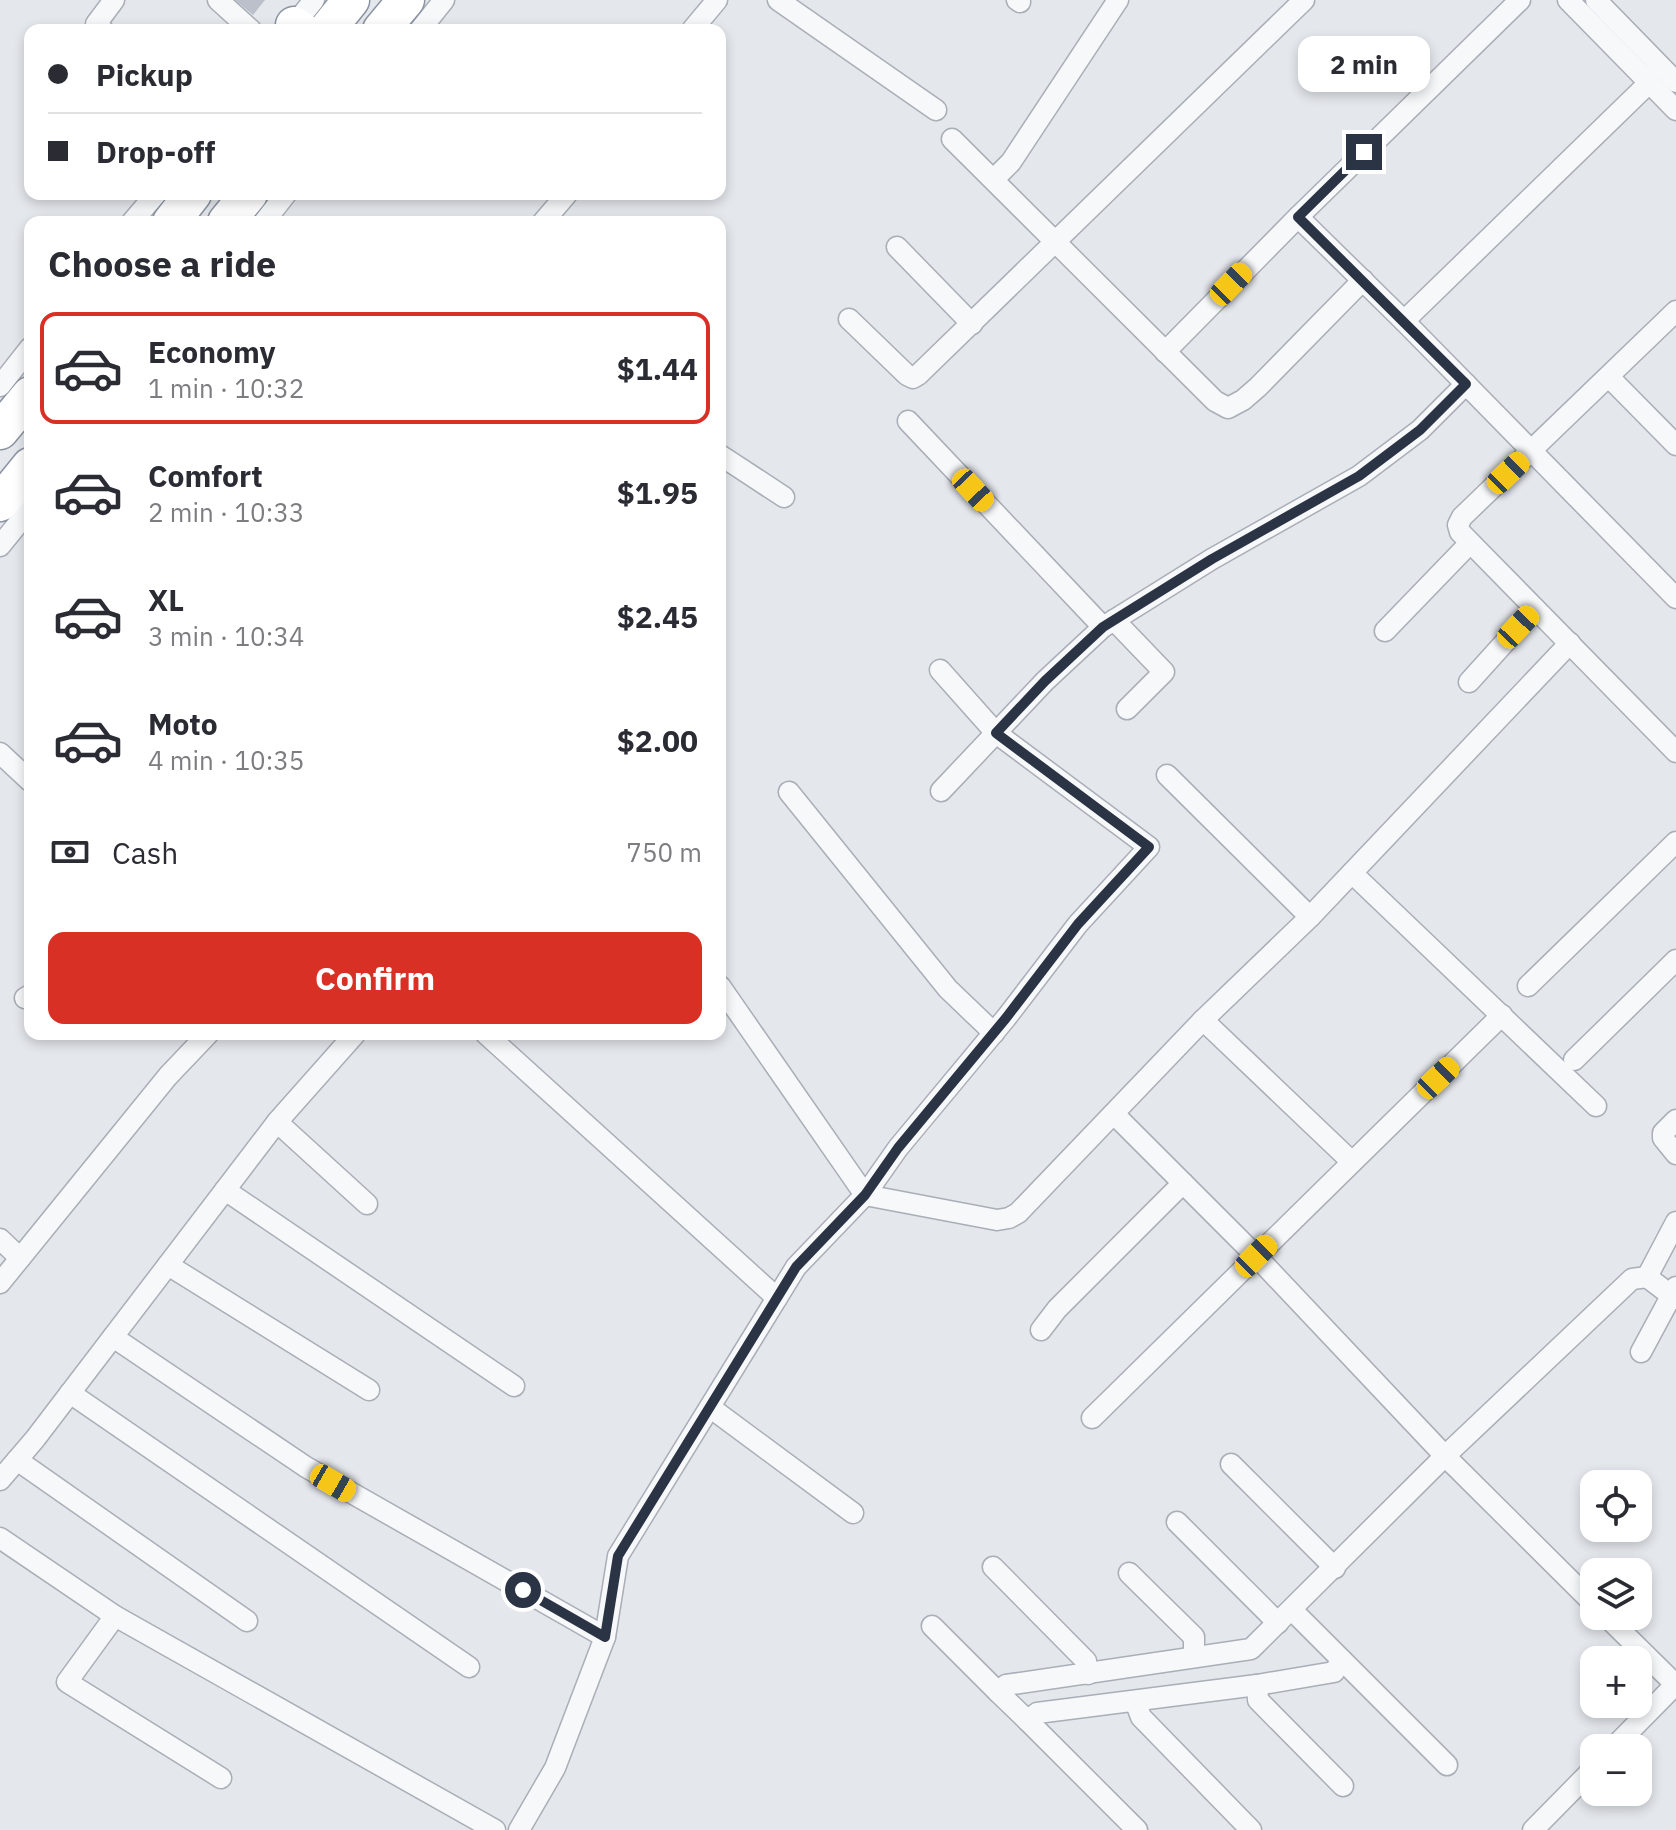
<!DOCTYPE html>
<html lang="en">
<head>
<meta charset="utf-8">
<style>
  body { margin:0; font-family:"IBM Plex Sans",sans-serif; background:#f2f2f3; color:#2b2b33; height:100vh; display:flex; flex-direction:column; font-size:30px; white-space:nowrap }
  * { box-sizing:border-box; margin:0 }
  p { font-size:26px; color:#7c7c81 }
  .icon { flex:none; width:44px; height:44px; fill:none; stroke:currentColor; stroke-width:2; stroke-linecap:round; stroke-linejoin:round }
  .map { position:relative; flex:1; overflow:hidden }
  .drawer { position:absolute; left:24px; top:216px; width:702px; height:824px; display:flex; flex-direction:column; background:#fff; border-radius:16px; box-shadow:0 4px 12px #0003 }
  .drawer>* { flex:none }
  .top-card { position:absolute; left:24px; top:24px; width:702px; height:176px; border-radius:16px; box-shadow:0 4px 12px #0003; display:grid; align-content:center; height:176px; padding:0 24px; background:#fff }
  .buttons { position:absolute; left:1580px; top:1470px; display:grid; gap:16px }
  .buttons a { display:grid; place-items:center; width:72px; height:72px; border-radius:16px; background:#fff; box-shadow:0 4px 12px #0003; font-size:40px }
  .end { position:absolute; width:36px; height:36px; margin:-18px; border:10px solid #2b3445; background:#fff; box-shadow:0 0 0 4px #fff }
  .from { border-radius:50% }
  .bubble { position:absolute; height:56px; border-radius:16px; background:#fff; box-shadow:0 4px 12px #0003; font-size:26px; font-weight:700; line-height:56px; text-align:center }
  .car { position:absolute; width:24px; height:48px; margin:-24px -12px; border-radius:10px; box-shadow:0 0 6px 2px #0007; background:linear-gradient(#f5c518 24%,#345 0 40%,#f5c518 0 76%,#345 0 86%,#f5c518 0) }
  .top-card b { display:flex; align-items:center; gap:28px; height:76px; font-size:30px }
  .top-card b+b { border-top:2px solid #e1e1e2 }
  .top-card i { width:20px; height:20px; background:#2b2b33 }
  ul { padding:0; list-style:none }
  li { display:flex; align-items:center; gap:24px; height:112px; margin:0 16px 12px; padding:0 8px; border:4px solid transparent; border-radius:16px }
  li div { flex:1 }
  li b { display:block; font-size:30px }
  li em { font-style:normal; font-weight:700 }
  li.current { border-color:#d93025 }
  li>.icon { width:72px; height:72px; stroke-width:1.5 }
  h2 { padding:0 24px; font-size:36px; line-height:96px }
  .pay { display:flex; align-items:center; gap:20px; height:88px; padding:0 24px; font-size:30px }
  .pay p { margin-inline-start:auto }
  .action { display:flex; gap:16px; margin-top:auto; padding:16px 24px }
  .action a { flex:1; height:92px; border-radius:16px; background:#d93025; color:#fff; font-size:32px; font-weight:700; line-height:92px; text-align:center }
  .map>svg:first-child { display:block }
  .building { fill:#bbc0ca }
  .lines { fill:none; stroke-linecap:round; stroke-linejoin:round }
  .street-casing { stroke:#a9aeb7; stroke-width:23 }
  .highway-casing { stroke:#8b94a3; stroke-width:39 }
  .street { stroke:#f7f8fa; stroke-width:20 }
  .highway { stroke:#fff; stroke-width:36 }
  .route { stroke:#2b3445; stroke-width:10 }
</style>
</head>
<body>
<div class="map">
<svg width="1676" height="1830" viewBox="0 0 1676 1830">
  <rect width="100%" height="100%" fill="#e4e7ec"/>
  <polygon class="building" points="235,0 265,0 253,15"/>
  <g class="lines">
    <defs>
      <g id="street">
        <polyline points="218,0 251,30"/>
        <polyline points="778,0 936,110"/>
        <polyline points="1017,0 1020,2"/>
        <polyline points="1568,0 1676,110"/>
        <polyline points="1596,0 1676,82"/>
        <polyline points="103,30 96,24 114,0"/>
        <polyline points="290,30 314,0"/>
        <polyline points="420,30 444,0"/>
        <polyline points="692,30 717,0"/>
        <polyline points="952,139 1215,401 1228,408 1243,400 1258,387 1363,280"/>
        <polyline points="994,179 1011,162 1118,0"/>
        <polyline points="1298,217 1404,321 1676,598"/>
        <polyline points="132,222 156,194"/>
        <polyline points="264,222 286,194"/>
        <polyline points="543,222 567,194"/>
        <polyline points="897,247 972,324"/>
        <polyline points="1676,311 1462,517 1458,525 1460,532 1676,752"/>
        <polyline points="849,319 907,375 913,378 918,375 1304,0"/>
        <polyline points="1404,321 1649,83"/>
        <polyline points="1165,352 1298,217 1520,0"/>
        <polyline points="1609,377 1676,445"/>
        <polyline points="0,386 30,348"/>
        <polyline points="908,421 1103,627"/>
        <polyline points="720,455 784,497"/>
        <polyline points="0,546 30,509"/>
        <polyline points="1114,620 1164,672 1127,709"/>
        <polyline points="1385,631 1470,543"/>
        <polyline points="1469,682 1535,609"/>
        <polyline points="0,753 30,781"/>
        <polyline points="1167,775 1310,917"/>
        <polyline points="941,791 1045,681 1103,627 1212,559 1359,476 1420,430 1466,384"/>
        <polyline points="789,792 948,989 994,1033"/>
        <polyline points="1352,873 1596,1106"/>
        <polyline points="720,986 865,1195 997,1220 1009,1218 1018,1213 1203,1020 1310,917 1570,643"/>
        <polyline points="1528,986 1676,842"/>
        <polyline points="25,998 30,995"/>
        <polyline points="1203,1020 1352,1162"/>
        <polyline points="486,1034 777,1298"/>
        <polyline points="1574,1060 1676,960"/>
        <polyline points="1114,1114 1256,1256 1445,1456 1594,1604"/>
        <polyline points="1676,1120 1663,1133 1663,1138 1676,1154"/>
        <polyline points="277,1122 367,1204"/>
        <polyline points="225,1190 514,1386"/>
        <polyline points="0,1239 20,1258"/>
        <polyline points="168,1265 369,1390"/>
        <polyline points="1647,1277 1676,1222"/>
        <polyline points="0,1283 168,1076 208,1034"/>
        <polyline points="1041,1330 1057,1309 1183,1183"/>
        <polyline points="113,1337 306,1467 605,1637"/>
        <polyline points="1641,1352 1676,1287"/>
        <polyline points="70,1393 469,1667"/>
        <polyline points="711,1408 853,1513"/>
        <polyline points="1092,1418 1502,1015"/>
        <polyline points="17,1460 247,1621"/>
        <polyline points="1231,1464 1335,1568"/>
        <polyline points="0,1480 35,1439 277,1122 355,1034"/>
        <polyline points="1177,1522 1278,1623"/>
        <polyline points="0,1538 115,1616 495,1830"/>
        <polyline points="993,1567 1086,1661 1088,1674"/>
        <polyline points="1129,1573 1194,1637 1194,1657"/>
        <polyline points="1292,1610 1447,1765"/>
        <polyline points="115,1616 67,1682 221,1778"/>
        <polyline points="1606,1616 1676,1685"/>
        <polyline points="932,1626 998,1692 1006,1685 1251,1649 1445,1456 1632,1279 1647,1277 1676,1299"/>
        <polyline points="1257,1685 1258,1700 1343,1786"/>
        <polyline points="998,1692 1028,1721"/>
        <polyline points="1135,1701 1141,1717 1251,1830"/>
        <polyline points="1613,1748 1675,1685"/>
        <polyline points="519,1830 555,1768 605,1637 618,1556 796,1267 865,1195 898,1148 1006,1018 1078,924 1149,847 996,733 940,670"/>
        <polyline points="1137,1830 1028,1721 1037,1713 1257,1685 1334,1672 1342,1660"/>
        <polyline points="1533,1830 1594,1768"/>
      </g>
      <g id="highway">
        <polyline points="294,25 301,30"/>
        <polyline points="327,30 351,0"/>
        <polyline points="381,30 406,0"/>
        <polyline points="171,222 193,194"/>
        <polyline points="226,222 249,194"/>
        <polyline points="0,431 30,395"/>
        <polyline points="0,503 30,466"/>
      </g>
    </defs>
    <use href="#street" class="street-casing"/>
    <use href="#highway" class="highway-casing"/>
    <use href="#street" class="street"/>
    <use href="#highway" class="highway"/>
  </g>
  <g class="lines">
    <polyline class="route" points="523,1590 605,1637 618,1556 796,1267 865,1195 898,1148 1006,1018 1078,924 1149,847 996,733 1045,681 1103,627 1212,559 1359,476 1420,430 1466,384 1298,217 1364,152"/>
  </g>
</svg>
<div class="buttons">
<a><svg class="icon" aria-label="locate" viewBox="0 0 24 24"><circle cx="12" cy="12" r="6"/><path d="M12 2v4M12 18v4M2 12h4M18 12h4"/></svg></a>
<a><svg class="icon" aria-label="layers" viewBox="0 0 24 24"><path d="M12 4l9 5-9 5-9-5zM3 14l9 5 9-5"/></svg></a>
<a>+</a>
<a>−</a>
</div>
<i class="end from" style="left:523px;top:1590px"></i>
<i class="end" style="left:1364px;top:152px"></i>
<div class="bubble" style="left:1298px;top:36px;width:132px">2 min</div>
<i class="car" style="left:1231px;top:284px;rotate:44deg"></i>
<i class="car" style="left:1508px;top:473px;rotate:46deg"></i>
<i class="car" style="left:973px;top:490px;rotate:137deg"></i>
<i class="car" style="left:1518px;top:627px;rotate:43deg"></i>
<i class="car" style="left:1438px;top:1078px;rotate:46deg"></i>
<i class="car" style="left:1256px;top:1256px;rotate:45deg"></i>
<i class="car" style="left:333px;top:1483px;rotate:120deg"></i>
<div class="top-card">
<b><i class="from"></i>Pickup</b>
<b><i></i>Drop-off</b>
</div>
<section class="drawer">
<h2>Choose a ride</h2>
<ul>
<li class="current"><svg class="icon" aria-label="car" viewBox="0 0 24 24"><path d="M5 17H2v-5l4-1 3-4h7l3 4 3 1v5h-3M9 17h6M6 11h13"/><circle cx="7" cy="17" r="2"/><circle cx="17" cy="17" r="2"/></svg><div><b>Economy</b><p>1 min · 10:32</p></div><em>$1.44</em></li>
<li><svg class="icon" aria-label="car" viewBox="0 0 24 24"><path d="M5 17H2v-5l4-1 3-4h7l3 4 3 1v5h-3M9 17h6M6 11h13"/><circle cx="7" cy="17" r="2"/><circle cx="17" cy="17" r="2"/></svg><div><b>Comfort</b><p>2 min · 10:33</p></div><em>$1.95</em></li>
<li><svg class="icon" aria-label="car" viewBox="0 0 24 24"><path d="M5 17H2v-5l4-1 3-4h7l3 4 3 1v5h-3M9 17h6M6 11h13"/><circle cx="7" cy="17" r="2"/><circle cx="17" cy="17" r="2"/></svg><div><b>XL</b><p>3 min · 10:34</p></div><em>$2.45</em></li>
<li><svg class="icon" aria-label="car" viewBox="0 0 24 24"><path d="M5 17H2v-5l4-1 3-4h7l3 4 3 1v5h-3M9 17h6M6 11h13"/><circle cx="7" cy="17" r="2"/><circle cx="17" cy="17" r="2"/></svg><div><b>Moto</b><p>4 min · 10:35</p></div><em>$2.00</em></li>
</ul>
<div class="pay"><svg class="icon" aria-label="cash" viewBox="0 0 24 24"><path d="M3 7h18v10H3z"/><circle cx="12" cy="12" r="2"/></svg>Cash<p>750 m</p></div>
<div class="action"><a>Confirm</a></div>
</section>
</div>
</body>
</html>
